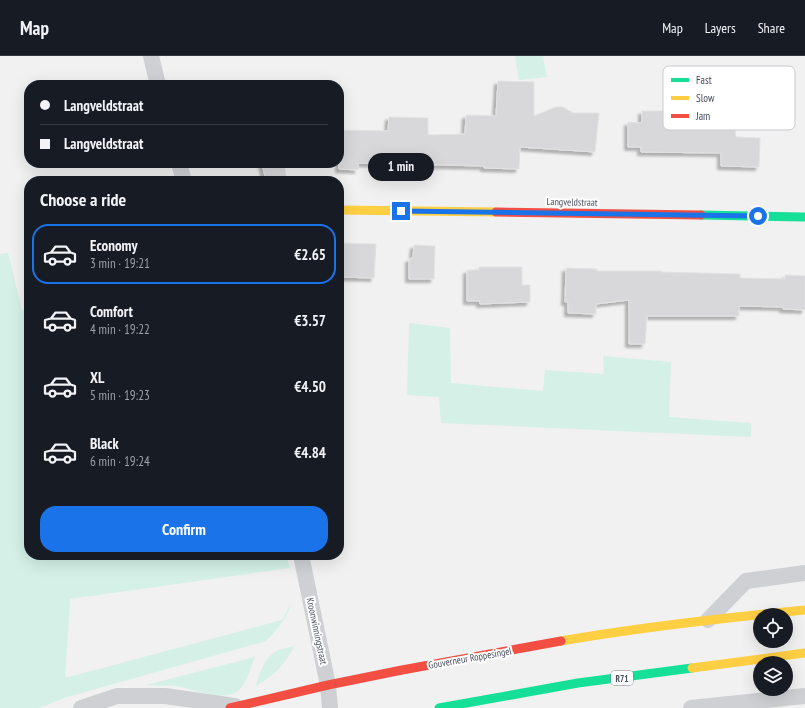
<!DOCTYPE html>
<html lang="en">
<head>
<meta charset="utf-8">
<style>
  body { margin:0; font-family:"PT Sans Narrow",sans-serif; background:#242831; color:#f1f3f6; height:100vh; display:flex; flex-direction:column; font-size:15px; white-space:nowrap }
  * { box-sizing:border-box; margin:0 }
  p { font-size:13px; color:#9ea1a6 }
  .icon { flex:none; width:22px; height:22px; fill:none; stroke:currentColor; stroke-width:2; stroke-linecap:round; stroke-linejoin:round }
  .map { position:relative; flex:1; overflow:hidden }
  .side { position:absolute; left:24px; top:120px; width:320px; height:384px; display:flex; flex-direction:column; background:#171b24; border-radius:16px; box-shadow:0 4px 16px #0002 }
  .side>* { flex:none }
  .top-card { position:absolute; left:24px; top:24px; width:320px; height:88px; border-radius:16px; box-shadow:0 4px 16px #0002; display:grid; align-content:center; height:88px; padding:0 16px; background:#171b24 }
  .fabs { position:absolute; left:753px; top:552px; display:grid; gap:8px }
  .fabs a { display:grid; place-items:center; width:40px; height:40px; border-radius:50%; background:#171b24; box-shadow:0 4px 16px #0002; font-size:20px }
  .end { position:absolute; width:18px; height:18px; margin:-9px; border:5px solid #1a73e8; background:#fff; box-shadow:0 0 0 2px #fff }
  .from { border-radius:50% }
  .bubble { position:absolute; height:28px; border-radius:14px; background:#171b24; box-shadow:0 4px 16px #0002; font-size:13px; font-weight:600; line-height:28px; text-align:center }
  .top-card b { display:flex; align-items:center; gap:14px; height:38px; font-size:15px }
  .top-card b+b { border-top:1px solid #363941 }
  .top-card i { width:10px; height:10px; background:#f1f3f6 }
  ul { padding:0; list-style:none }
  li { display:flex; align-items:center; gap:12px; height:60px; margin:0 8px 6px; padding:0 8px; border:2px solid transparent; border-radius:16px }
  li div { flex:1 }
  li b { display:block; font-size:15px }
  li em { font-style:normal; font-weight:600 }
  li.selected { border-color:#1a73e8 }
  li>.icon { width:36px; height:36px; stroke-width:1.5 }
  h2 { padding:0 16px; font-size:18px; line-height:48px }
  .action { display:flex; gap:8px; margin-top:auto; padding:8px 16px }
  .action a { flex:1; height:46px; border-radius:16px; background:#1a73e8; color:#fff; font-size:16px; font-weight:600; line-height:46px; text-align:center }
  header { display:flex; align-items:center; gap:24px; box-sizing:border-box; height:56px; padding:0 20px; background:#171b24; border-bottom:1px solid #363941 }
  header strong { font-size:19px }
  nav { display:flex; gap:22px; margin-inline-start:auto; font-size:14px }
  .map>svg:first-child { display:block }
  .green { fill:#d4f0e7 }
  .building { fill:#d8d8db; stroke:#e2e2e3; filter:url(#shadow) }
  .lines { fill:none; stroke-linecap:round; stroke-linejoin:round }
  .street { stroke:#cfd0d4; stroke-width:16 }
  .fast { stroke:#16e098; stroke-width:9 }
  .slow { stroke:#ffcf43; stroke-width:9 }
  .jam { stroke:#f24e42; stroke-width:9 }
  .route { stroke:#1a73e8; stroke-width:5 }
  .labels { text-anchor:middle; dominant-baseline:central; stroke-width:4; stroke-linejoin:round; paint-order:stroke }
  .shield { fill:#fff; stroke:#7e828e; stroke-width:1 }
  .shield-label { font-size:9px; font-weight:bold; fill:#474d5e }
  .street-label { font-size:10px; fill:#474d5e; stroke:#fff }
  .key { fill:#fff; stroke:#c8cacf; stroke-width:1 }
  .key-label { font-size:11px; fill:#474d5e }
</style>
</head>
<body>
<header>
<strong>Map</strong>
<nav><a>Map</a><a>Layers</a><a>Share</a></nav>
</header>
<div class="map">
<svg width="805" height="652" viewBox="0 0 805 652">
  <defs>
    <filter id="shadow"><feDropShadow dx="-3.5" dy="3.5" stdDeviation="1" flood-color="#0004"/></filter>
  </defs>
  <rect width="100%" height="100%" fill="#f1f1f1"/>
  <g class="green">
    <polygon points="515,0 544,0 543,2 547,21 519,24"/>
    <path d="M8,197L22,254L29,252V499H286L290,512L70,543L65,622L282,564L292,546C286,562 278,574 266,585L64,642L39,652H0V198Z"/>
    <polygon points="409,267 450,272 451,327 543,335 545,314 604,318 603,300 671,306 669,361 751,367 751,381 441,367 439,341 407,339"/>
    <path d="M295,590C283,610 276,618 256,630C260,617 264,600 279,594C284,592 290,591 295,590Z"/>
    <path d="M255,601C252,609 245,630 239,634C223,647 194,633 177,630C167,629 156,630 146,629Z"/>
  </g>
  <g class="building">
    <polygon points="498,25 534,26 534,60 556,51 563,51 573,57 599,57 595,96 520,91 519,113 484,112 484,110 358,107 358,114 339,113 339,74 388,75 389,61 428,62 428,79 465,78 466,59 496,60"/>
    <polygon points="642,55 665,55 664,67 680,67 680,73 735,73 736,81 760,82 759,111 721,110 721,97 641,96 641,91 628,91 628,66 642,67"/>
    <polygon points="262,107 284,107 287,125 266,125"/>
    <polygon points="339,187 376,188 374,222 339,221"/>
    <polygon points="414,189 435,190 434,223 409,223 409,203 413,202"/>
    <polygon points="479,211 522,211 522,229 530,229 530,246 480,248 480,245 467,245 467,214 479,214"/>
    <polygon points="566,212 597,213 597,215 661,215 661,216 740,218 740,222 785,223 785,219 805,220 805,254 783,253 783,251 739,250 739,260 647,260 645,288 629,288 629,244 596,248 596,258 568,257 568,246 565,246"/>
  </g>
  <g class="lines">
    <g class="street">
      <polyline points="151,0 158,29"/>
      <polyline points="179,107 184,125"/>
      <polyline points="301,499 328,629 330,652"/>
      <polyline points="708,564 746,525 805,517"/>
      <polyline points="81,652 117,640 165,640 235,650"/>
      <polyline points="691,652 805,640"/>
    </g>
    <g class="fast">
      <polyline points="701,159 805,161"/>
      <polyline points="439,652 578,627 692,612"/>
    </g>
    <g class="slow">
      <polyline points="339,154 496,156"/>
      <path d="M561,585C642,571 723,562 805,554"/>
      <polyline points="692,612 805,597"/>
    </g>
    <g class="jam">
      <polyline points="496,156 701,159"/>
      <polyline points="230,652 328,629 402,614 561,585"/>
    </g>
  </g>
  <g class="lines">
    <polyline class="route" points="401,155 758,160"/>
  </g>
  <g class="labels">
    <rect class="shield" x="611" y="615" width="22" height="14" rx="3"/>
    <g class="shield-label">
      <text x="622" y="622">R71</text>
    </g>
    <g class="street-label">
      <text transform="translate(572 146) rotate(1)">Langveldstraat</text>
      <text transform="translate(317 575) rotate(78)">Kroonwinningstraat</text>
      <text transform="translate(470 602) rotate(-10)">Gouverneur Roppesingel</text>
    </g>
  </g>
  <rect x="663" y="10" width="132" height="64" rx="6" class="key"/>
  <rect x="671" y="22" width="18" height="4" fill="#16e098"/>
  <rect x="671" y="40" width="18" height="4" fill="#ffcf43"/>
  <rect x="671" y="58" width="18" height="4" fill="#f24e42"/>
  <g class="key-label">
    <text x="696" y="28">Fast</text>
    <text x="696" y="46">Slow</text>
    <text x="696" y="64">Jam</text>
  </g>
</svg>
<div class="fabs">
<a><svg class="icon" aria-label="locate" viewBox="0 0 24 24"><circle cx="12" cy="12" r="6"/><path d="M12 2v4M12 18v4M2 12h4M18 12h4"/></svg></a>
<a><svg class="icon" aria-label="layers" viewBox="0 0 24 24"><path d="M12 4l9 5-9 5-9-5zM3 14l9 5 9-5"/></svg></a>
</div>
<i class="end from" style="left:758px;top:160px"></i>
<i class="end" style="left:401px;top:155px"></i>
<div class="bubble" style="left:368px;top:97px;width:66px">1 min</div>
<div class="top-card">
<b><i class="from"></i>Langveldstraat</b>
<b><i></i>Langveldstraat</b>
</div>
<section class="side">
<h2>Choose a ride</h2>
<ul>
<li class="selected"><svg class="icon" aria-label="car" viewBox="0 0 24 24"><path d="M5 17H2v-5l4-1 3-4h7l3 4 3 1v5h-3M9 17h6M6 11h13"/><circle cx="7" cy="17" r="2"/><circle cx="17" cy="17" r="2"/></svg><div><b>Economy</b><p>3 min · 19:21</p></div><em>€2.65</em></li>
<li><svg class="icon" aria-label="car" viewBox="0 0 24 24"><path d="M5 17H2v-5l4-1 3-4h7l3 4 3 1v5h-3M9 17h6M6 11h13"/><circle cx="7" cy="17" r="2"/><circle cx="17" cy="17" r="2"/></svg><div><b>Comfort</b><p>4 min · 19:22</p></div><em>€3.57</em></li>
<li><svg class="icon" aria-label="car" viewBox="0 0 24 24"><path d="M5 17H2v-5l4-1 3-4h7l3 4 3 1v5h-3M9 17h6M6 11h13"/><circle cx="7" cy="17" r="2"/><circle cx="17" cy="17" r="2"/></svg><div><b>XL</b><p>5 min · 19:23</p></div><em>€4.50</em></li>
<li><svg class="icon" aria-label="car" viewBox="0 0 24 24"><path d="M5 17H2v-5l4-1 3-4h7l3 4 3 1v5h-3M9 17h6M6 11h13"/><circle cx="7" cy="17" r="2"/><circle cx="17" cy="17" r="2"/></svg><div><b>Black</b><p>6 min · 19:24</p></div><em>€4.84</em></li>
</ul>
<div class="action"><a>Confirm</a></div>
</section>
</div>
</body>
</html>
